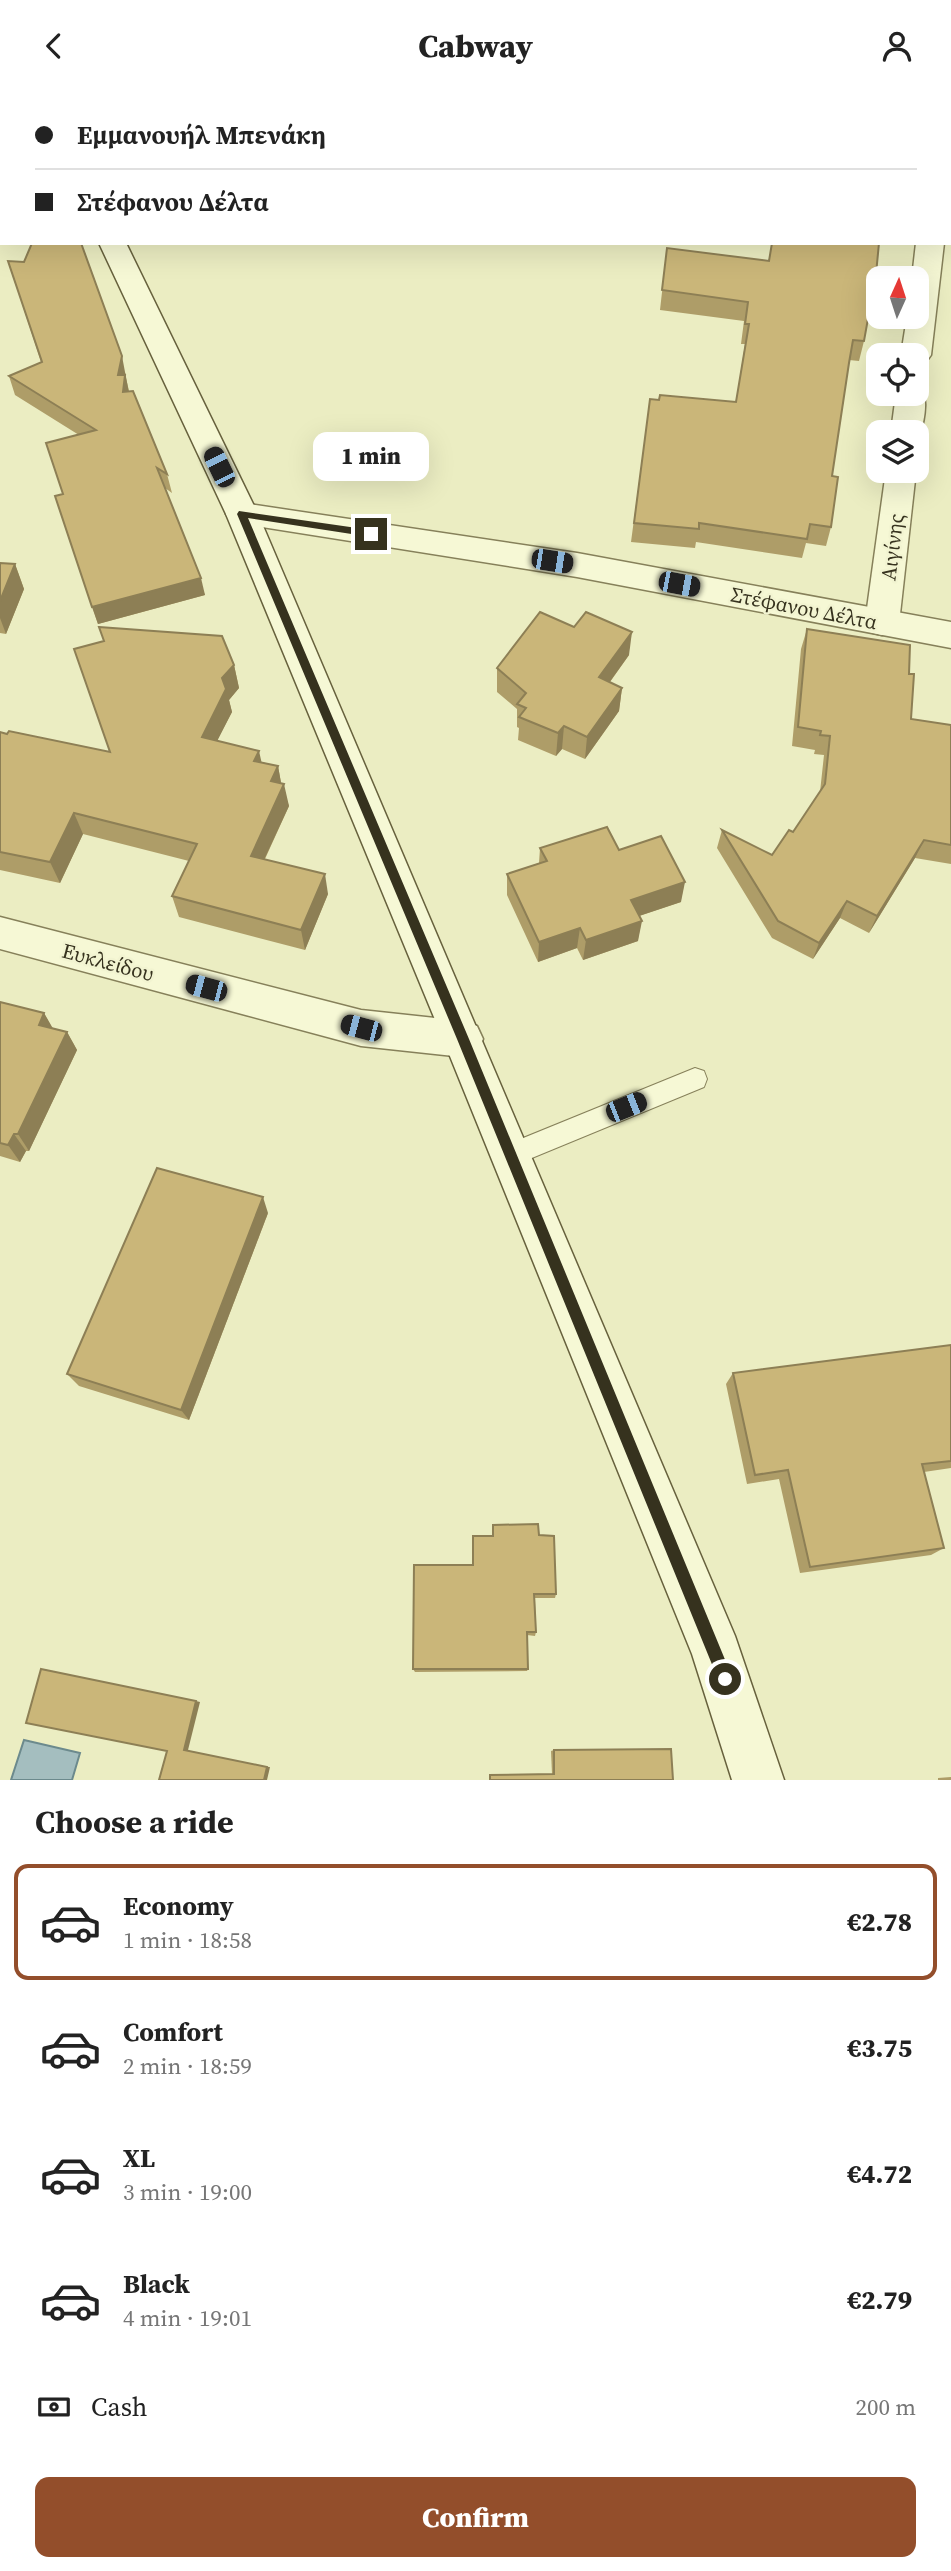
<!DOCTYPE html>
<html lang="en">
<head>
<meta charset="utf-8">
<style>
  body { margin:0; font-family:"Source Serif 4",serif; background:#f6f6f6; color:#222; height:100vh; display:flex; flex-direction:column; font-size:26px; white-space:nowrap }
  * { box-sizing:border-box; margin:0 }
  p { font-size:23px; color:#767676 }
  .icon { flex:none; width:38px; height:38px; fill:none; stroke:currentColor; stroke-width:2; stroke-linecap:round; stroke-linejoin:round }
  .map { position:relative; height:1689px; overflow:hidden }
  .details { display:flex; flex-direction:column; background:#fff; flex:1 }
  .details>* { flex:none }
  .top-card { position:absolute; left:0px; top:0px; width:952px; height:154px; box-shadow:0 7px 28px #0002; display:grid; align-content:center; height:154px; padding:0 35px; background:#fff }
  .needle { width:46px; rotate:3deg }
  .controls { position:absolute; left:866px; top:175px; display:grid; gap:14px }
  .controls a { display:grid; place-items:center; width:63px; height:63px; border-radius:14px; background:#fff; box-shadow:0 7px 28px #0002; font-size:35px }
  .end { position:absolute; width:32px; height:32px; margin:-16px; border:9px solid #36321e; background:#fff; box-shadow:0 0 0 4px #fff }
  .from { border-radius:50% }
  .bubble { position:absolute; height:49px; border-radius:14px; background:#fff; box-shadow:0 7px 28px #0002; font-size:23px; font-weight:800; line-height:49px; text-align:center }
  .car { position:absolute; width:21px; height:42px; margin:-21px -10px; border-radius:9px; box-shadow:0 0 5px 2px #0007; background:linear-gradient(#222 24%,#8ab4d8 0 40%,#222 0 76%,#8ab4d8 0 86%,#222 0) }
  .top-card b { display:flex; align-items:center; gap:24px; height:66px; font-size:26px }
  .top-card b+b { border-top:2px solid #e0e0e0 }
  .top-card i { width:18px; height:18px; background:#222 }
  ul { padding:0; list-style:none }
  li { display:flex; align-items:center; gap:21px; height:116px; margin:0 14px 10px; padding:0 21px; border:4px solid transparent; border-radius:14px }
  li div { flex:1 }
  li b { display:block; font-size:26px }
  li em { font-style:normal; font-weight:800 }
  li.on { border-color:#934e2b }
  li>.icon { width:63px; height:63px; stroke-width:1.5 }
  h2 { padding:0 35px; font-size:32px; line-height:84px }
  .pay { display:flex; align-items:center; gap:18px; height:77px; padding:0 35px; font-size:26px }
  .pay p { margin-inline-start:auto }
  .action { display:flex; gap:14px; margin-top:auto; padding:14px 35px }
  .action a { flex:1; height:80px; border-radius:14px; background:#934e2b; color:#fff; font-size:28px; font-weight:800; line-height:80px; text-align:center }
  header { display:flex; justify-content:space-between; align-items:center; height:91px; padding:0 35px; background:#fff; font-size:32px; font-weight:800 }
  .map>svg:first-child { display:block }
  .water { fill:#a4bebf; stroke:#6c8a8d; stroke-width:2 }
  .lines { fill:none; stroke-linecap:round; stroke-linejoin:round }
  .service-casing { stroke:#86805a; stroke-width:2 }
  .minor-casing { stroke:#86805a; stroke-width:3 }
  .tertiary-casing { stroke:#86805a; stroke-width:3 }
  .secondary-casing { stroke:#67613d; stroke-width:3 }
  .service { fill:#f6f8d5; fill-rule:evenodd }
  .minor { fill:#f6f8d5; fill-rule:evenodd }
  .tertiary { fill:#f6f8d5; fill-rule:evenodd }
  .secondary { fill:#f6f8d5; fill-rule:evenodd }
  .wall { fill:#ae9d68 }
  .shaded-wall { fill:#8d7f55 }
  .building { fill:#cab679; stroke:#8d7f55; stroke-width:2 }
  .route { fill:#36321e }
  .labels { text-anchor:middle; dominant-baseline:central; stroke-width:5; stroke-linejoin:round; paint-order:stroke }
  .street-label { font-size:21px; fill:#36321e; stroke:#f2f4d1 }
</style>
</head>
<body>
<header><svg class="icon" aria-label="back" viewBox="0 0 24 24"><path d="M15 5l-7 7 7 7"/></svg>Cabway<svg class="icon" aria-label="person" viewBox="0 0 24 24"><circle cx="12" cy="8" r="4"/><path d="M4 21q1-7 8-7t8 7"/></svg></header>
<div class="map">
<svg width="951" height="1689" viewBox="0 0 951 1689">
  <rect width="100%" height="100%" fill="#ebedc2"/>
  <polygon class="water" points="24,1649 80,1662 72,1689 11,1689"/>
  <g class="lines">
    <defs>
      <polygon id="service" points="695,977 704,980 707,988 704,996 510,1076 501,1072 498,1064 501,1056"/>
      <g id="minor">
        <polygon points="31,0 55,0 56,2 32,2"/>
        <polygon points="936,0 951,0 951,9 950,2"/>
        <polygon points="0,130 2,130 0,149"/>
        <polygon points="916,152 944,152 931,264 926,271 917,273 917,264 901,264 907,226 917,226 917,187 912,187"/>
        <path d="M917,295L921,296C929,308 924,336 917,348V341H891L896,303H917Z"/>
        <polygon points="886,380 916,380 899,532 894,541 882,544 870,541 865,532"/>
        <polygon points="0,826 361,919 463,930 477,935 483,948 477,961 463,966 361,955 0,858"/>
      </g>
      <polygon id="tertiary" points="242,412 577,462 951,531 951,557 577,486 231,431 226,423 231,415"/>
      <g id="secondary">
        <polygon points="80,0 104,0 79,2"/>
        <polygon points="99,152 126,152 258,423 735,1545 784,1689 732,1689 692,1563 443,948 226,423"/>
      </g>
    </defs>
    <use href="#service" class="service-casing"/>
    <use href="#minor" class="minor-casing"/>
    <use href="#tertiary" class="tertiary-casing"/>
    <use href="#secondary" class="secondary-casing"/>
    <use href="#service" class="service"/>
    <use href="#minor" class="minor"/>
    <use href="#tertiary" class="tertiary"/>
    <use href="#secondary" class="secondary"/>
  </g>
  <g class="wall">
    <polygon points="515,0 681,0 681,2 554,2"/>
    <polygon points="667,157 864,250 859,270 849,269 832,385 831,436 826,455 806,452 802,467 696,451 695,457 631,451 650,308 736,311 745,253 741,253 744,230 660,219"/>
    <polygon points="8,170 126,283 126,287 129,300 167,383 172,402 165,397 205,504 98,533 55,405 63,403 79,344 15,304 9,285 41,271"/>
    <polygon points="0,472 15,473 24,498 6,543 0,542"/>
    <polygon points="807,538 909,583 911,628 951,634 951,773 915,767 869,842 840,827 813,868 772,847 717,757 722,739 772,764 793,741 820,701 824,664 814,663 815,659 792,655 801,558"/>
    <polygon points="629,564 610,591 622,597 619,620 585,668 562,658 556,665 518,649 519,637 517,636 517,618 497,601 497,577"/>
    <polygon points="234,574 239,597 229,609 232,621 217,649 261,671 278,675 281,692 289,715 265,768 328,803 305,859 179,826 172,805 189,770 83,743 60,792 0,779 0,641 110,661"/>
    <polygon points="540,757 619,759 681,811 639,825 638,850 583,869 577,857 538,871 507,804 507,783 539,772"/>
    <polygon points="0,911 44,922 52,937 67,941 77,959 29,1060 26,1060 20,1071 0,1065"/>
    <polygon points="268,1122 189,1329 79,1295 67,1283"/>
    <polygon points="951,1254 951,1377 924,1381 944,1457 931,1464 800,1482 779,1388 747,1393 726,1293 733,1282"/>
    <polygon points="493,1434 539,1444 556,1503 555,1507 535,1507 536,1541 535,1545 527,1544 528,1578 527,1580 415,1581 413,1578 473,1474 492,1445"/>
    <polygon points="554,1659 673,1689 552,1683 551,1660"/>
    <polygon points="951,1686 951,1689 938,1689 938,1687"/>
  </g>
  <g class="shaded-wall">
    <polygon points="122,265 129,302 128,319 118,284"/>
    <polygon points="15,473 24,498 6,543 0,527 0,510"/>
    <polygon points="201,487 205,504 98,533 92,516"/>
    <polygon points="632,541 629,564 596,610 599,586"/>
    <polygon points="234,574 239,597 229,609 232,621 208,668 202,646 222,587"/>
    <polygon points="622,597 619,620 585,668 587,646"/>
    <polygon points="564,635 562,658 556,665 558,642"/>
    <polygon points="259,660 264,682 254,670"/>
    <polygon points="278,675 282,697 284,693 289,715 256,786 251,765 271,690"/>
    <polygon points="74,722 83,743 60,792 50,771"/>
    <polygon points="924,749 915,767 869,842 877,825"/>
    <polygon points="325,783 328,803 305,859 301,839"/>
    <polygon points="685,791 681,811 627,829 631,809"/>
    <polygon points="847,810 840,827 813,868 819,852"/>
    <polygon points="642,830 638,850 583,869 586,849"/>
    <polygon points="580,837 577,857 538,871 539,851"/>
    <polygon points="44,922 55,941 39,934"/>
    <polygon points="67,941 77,959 29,1060 18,1043"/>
    <polygon points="14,1043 26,1060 20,1071 8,1054"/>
    <polygon points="263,1106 268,1122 189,1329 181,1319"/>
    <polygon points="196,1610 200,1611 188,1659 184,1659"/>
    <polygon points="267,1676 270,1676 267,1689 264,1689"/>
  </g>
  <g class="building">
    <rect x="571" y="0" width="110" height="2"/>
    <polygon points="781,0 893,0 892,2 781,2"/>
    <polygon points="32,152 81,152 122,265 118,284 125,284 123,301 133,300 167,383 157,377 201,487 92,516 55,405 63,403 46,352 96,339 9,285 42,271 8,170 24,171"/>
    <polygon points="772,152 879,152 876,183 864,250 853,249 849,272 832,385 838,386 831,436 810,433 807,448 699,432 699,438 634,432 650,308 659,309 660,304 736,311 749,233 745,233 748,211 662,199 667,157 769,170"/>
    <polygon points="0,472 15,473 0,510"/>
    <polygon points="540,521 574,536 586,521 632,541 599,586 622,597 587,646 564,635 558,642 519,626 526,617 517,613 526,602 497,577"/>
    <polygon points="99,536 222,545 234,574 222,587 226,598 202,646 259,660 254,670 278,675 271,690 284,693 251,765 325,783 301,839 172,805 197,753 74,722 50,771 0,761 0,641 7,643 9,640 110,661 74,558 104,550"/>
    <polygon points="807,538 910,554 909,583 914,583 911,628 951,634 951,754 924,749 877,825 847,810 819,852 778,830 722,739 772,764 789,739 793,741 825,693 830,645 820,644 821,640 798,636"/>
    <polygon points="607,736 619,759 661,745 685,791 631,809 642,830 586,849 580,837 539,851 507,783 547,770 540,757"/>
    <polygon points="0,911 44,922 39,934 67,941 18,1043 14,1043 8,1054 0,1052"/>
    <polygon points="157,1077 263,1106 181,1319 67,1283"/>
    <polygon points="951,1254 951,1370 922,1373 944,1457 810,1476 788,1379 755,1384 733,1282"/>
    <polygon points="538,1433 539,1444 554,1445 556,1503 534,1503 536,1541 527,1541 528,1578 413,1578 414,1474 473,1474 473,1445 493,1445 493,1434"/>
    <polygon points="41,1578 196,1610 184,1659 267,1676 264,1689 159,1689 167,1660 26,1632"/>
    <polygon points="671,1658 673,1689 490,1689 490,1684 554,1683 554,1659"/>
  </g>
  <polygon class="route" points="239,420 371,439 376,443 371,446 248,427 469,948 733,1588 730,1593 725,1595 720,1593 457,948 237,423"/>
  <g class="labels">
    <g class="street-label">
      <text transform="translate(892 456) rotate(-83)">Αιγίνης</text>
      <text transform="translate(804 517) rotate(11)">Στέφανου Δέλτα</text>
      <text transform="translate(108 871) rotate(15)">Ευκλείδου</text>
    </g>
  </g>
</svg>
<div class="controls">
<a><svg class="needle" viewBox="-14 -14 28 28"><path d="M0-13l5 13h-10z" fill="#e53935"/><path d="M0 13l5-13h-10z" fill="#767676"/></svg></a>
<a><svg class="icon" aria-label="locate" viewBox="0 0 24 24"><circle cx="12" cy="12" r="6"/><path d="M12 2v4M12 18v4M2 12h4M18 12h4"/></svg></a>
<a><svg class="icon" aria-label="layers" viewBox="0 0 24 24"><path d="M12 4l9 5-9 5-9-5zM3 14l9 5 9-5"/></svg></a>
</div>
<i class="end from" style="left:725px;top:1588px"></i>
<i class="end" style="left:371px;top:443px"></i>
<div class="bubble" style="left:313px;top:341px;width:116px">1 min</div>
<i class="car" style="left:219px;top:376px;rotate:334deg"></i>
<i class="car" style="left:552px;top:470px;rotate:99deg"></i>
<i class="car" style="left:679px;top:493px;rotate:101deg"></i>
<i class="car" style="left:206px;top:897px;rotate:285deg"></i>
<i class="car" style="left:361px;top:937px;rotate:285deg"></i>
<i class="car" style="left:626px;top:1016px;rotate:68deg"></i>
<div class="top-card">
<b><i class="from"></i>Εμμανουήλ Μπενάκη</b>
<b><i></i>Στέφανου Δέλτα</b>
</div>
</div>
<section class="details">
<h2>Choose a ride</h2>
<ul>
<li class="on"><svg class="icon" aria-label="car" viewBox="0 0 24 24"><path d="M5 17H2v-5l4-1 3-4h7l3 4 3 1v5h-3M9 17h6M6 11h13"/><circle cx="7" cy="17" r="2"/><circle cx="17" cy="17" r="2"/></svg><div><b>Economy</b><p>1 min · 18:58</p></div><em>€2.78</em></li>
<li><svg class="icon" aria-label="car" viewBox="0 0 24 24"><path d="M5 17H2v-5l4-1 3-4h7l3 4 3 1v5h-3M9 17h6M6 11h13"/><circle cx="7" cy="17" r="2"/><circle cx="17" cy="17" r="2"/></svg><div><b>Comfort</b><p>2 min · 18:59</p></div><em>€3.75</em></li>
<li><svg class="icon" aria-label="car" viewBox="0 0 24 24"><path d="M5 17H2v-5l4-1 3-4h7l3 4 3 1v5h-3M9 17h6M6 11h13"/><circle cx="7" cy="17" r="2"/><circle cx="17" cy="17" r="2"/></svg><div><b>XL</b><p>3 min · 19:00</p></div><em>€4.72</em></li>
<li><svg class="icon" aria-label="car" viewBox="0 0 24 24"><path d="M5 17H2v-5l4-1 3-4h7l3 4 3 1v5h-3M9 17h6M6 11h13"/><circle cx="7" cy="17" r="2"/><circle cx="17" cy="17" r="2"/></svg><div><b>Black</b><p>4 min · 19:01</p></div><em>€2.79</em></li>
</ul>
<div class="pay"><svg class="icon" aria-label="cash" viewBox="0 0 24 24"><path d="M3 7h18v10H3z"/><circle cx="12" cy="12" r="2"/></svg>Cash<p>200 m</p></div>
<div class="action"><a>Confirm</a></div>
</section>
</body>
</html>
